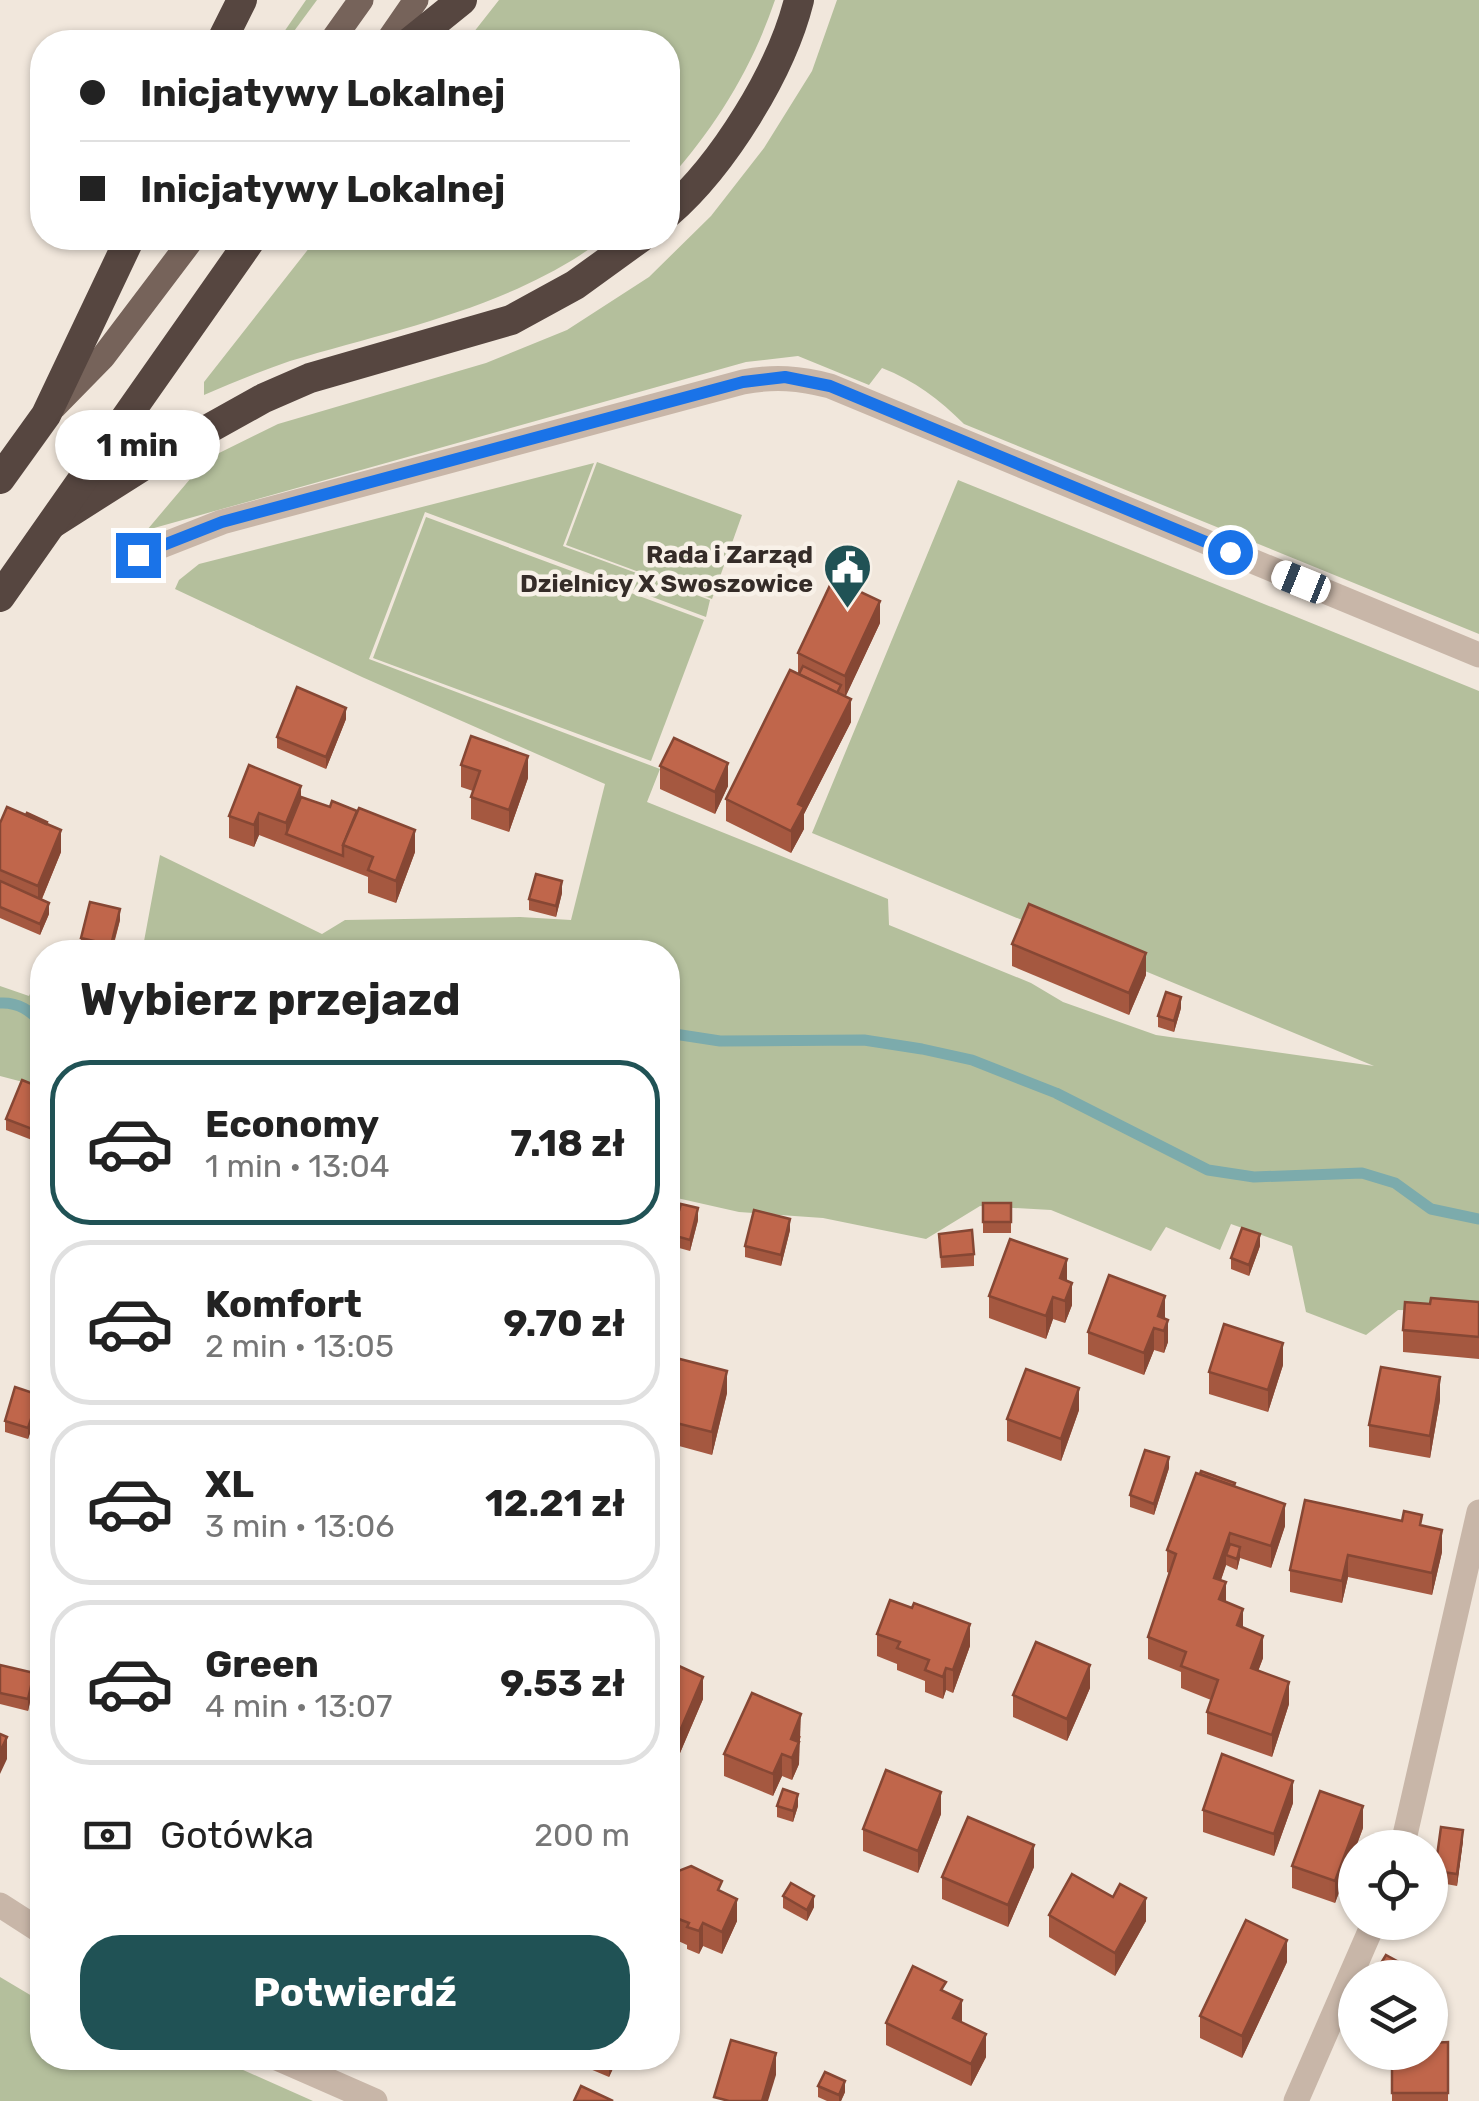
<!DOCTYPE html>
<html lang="pl">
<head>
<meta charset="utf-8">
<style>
  body { margin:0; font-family:Rubik,sans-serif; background:#f6f6f6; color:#222; height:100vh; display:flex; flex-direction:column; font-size:38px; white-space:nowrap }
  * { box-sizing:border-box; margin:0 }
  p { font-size:32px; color:#767676 }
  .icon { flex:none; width:55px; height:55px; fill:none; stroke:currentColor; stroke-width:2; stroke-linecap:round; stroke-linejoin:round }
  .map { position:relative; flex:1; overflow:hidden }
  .drawer { position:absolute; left:30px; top:940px; width:650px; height:1130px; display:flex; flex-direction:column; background:#fff; border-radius:40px; box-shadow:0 2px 8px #0004 }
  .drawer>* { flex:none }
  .banner { position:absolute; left:30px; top:30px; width:650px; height:220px; border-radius:40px; box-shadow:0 2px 8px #0004; display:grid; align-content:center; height:220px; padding:0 50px; background:#fff }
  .buttons { position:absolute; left:1338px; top:1830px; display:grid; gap:20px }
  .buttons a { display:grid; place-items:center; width:110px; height:110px; border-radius:50%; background:#fff; box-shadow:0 2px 8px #0004; font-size:50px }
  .end { position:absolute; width:45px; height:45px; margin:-22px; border:12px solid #1a73e8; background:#fff; box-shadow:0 0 0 5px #fff }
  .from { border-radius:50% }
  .bubble { position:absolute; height:70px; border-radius:35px; background:#fff; box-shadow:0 2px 8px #0004; font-size:32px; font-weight:700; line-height:70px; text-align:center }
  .car { position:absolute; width:30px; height:60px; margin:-30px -15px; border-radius:12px; box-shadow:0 0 8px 2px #0007; background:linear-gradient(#fff 24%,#345 0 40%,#fff 0 76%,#345 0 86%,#fff 0) }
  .banner b { display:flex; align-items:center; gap:35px; height:95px; font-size:38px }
  .banner b+b { border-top:2px solid #e0e0e0 }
  .banner i { width:25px; height:25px; background:#222 }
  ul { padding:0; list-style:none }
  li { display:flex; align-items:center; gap:30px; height:165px; margin:0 20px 15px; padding:0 30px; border:5px solid #e0e0e0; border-radius:40px }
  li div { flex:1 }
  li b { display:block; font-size:38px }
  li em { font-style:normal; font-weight:700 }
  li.current { border-color:#205255 }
  li>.icon { width:90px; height:90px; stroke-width:1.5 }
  h2 { padding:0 50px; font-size:45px; line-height:120px }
  .pay { display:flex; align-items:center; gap:25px; height:110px; padding:0 50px; font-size:38px }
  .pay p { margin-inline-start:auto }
  .primary-button { display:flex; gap:20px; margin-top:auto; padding:20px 50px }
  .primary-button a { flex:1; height:115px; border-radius:40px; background:#205255; color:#fff; font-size:40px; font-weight:700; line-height:115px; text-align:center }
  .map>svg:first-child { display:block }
  .green { fill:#b4bf9c }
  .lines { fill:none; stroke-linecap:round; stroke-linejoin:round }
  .stream { stroke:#7cabac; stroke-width:11 }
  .minor { stroke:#c8b6a8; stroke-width:25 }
  .major { stroke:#76635a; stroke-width:25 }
  .highway { stroke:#564640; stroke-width:30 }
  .wall { fill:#a55840 }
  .shaded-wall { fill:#864734 }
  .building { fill:#c0664b; stroke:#864734; stroke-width:2.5 }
  .route { stroke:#1a73e8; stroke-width:12 }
  .labels { text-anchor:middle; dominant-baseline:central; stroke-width:9; stroke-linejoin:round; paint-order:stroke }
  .poi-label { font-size:25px; font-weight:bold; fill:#352c28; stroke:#f8f1e8; text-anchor:end }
</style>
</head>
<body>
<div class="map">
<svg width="1479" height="2101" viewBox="0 0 1479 2101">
  <rect width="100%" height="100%" fill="#f1e7dc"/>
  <g class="green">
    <polygon points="306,0 317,0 286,42 277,42"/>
    <path d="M499,0H775C752,68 716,127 668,180V42H466Z"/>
    <path d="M837,0H1479V634L964,424C939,399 915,381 882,368L869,385L798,356L746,362L147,530L207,459L278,424L486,363L567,330L649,277L711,216L764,148L812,71Z"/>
    <path d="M317,238H605C511,308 400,328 290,361C261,371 232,383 204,395V382Z"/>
    <polygon points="597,462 742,515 712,599 566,545"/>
    <polygon points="594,463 563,546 710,600 706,617 425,512 369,659 660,769 647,802 888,899 889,925 1031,983 1063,1002 1156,1035 1374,1066 812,833 958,480 1479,691 1479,1311 1398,1310 1366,1335 1306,1312 1292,1246 1231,1224 1220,1250 1166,1227 1151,1251 1051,1210 980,1206 926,1239 823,1218 739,1212 668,1196 668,952 142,952 160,855 322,934 345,920 520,917 571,920 605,784 362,677 175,589 179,580 199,564"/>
    <polygon points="426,517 704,620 651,761 373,658"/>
    <polygon points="42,968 42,1087 0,1076 0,986 29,996"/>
    <polygon points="0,1977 42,2002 42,2058 210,2058 223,2061 313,2101 0,2101"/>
  </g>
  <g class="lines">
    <g class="stream">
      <path d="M0,1003C19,1002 30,1011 42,1023"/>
      <polyline points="668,1033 720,1041 864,1040 922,1049 972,1060 1056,1093 1208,1170 1254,1177 1362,1173 1395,1183 1431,1209 1479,1219"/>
    </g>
    <g class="minor">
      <path d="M138,555L222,522L743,382C774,376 800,378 830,386L1479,655"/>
      <polyline points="1402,1848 1479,1512"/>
      <polyline points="0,1905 42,1932"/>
      <polyline points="277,2058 375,2101"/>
      <polyline points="1296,2101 1374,1922"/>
    </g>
    <g class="major">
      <polyline points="331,42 361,0"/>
      <polyline points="387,42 416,0"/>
      <polyline points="54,407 103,357 193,238"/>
    </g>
    <g class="highway">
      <polyline points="221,42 242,0"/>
      <polyline points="410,42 462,0"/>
      <path d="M668,213C723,165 781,72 799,0"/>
      <polyline points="0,479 46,415 130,238"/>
      <polyline points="53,523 149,462 264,398 310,378 511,320 575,285 640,238"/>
      <polyline points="0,597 252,238"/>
    </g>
  </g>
  <g class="wall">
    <polygon points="880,623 845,697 851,722 804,814 804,829 791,853 726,821 726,799 798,674 798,653"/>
    <polygon points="346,719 326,769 277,748 277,737"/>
    <polygon points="461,765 528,778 509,832 471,819 471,797 473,791 461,787"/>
    <polygon points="660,766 728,786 715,814 660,789"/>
    <polygon points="301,797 415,852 396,903 368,893 368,877 259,835 254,847 229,838 229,816"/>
    <polygon points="0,823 47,824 61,852 42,899 49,914 40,935 0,918"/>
    <polygon points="562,893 556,917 529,910 529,899"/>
    <polygon points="120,920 112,952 96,952 81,949 81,938"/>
    <polygon points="1012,944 1146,975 1129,1015 1012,966"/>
    <polygon points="1181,1008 1174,1032 1158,1027 1158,1016"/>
    <polygon points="42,1088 32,1140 6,1130 6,1119"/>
    <rect x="983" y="1203" width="28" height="30"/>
    <polygon points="698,1220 690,1251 672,1246 672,1235"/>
    <polygon points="790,1230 781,1266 745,1257 745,1246"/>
    <polygon points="939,1234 974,1254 974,1266 941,1268"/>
    <polygon points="1260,1246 1249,1276 1231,1269 1231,1258"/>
    <polygon points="1067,1281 1072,1305 1065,1323 1053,1319 1046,1339 989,1318 989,1296"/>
    <polygon points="1479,1302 1479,1359 1403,1352 1403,1330"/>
    <polygon points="1165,1319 1168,1342 1164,1353 1154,1350 1144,1375 1088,1354 1088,1332"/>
    <polygon points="668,1356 727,1393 712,1455 668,1443"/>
    <polygon points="1283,1365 1268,1412 1209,1394 1209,1372"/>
    <polygon points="1440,1400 1430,1458 1369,1447 1369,1425"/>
    <polygon points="39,1406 28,1439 5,1432 5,1421"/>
    <polygon points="1079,1410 1061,1461 1007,1441 1007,1419"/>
    <polygon points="1169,1468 1154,1515 1130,1507 1130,1495"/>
    <polygon points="1235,1487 1285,1526 1271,1568 1240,1558 1237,1570 1226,1565 1221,1580 1226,1602 1263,1658 1258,1671 1289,1704 1272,1757 1207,1734 1207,1712 1211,1700 1181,1688 1181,1672 1148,1659 1148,1637 1169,1573 1167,1572 1167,1550"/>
    <polygon points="1422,1525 1442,1552 1432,1595 1348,1577 1342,1603 1290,1592 1290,1570"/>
    <polygon points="877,1634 970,1646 953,1693 946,1690 943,1699 925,1692 925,1681 897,1670 897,1664 877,1656"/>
    <polygon points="668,1661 703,1699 677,1760 668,1756"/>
    <polygon points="0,1665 34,1684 28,1711 0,1704"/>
    <polygon points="1090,1688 1067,1741 1013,1717 1013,1695"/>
    <polygon points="801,1736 799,1742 799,1764 792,1780 782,1776 773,1796 724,1776 724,1754"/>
    <polygon points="1293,1803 1274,1856 1203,1832 1203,1810"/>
    <polygon points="777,1806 798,1806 793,1822 777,1817"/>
    <polygon points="941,1814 918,1873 863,1851 863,1829"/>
    <polygon points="1363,1828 1335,1903 1292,1888 1292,1866"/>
    <polygon points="1463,1841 1457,1886 1435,1882 1435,1871"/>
    <polygon points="1034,1867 1008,1927 942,1899 942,1877"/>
    <polygon points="668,1875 722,1892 737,1921 722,1954 703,1946 699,1954 687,1949 687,1945 676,1940 675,1943 668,1939"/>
    <polygon points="783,1896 814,1907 807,1921 783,1908"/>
    <polygon points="1049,1915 1146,1921 1115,1976 1049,1937"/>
    <polygon points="1287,1962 1242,2058 1200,2038 1200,2016"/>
    <polygon points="946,1992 961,2022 986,2057 971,2086 886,2045 886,2023"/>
    <polygon points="1448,2042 1448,2101 1392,2101 1392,2052"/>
    <polygon points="564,2058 618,2058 609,2077"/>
    <polygon points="818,2086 845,2092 841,2101 827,2101 818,2097"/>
  </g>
  <g class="shaded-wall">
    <polygon points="880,601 880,623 845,698 845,676"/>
    <polygon points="851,699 851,722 804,814 804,829 791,853 791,831 798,804"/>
    <polygon points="346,708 346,719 326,769 326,757"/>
    <polygon points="528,756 528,778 509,832 509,810"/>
    <polygon points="728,763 728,786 715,814 715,792"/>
    <polygon points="301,786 301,808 286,834 286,845 286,823"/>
    <polygon points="259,813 259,835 254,847 254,825"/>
    <polygon points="61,830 61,852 38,908 38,886"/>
    <polygon points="415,830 415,852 396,903 396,881"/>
    <polygon points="562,881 562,893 556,917 556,906"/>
    <polygon points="49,903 49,914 40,935 40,924"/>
    <polygon points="120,909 120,920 111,952 111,945"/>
    <polygon points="1146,953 1146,975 1129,1015 1129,993"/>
    <polygon points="1181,997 1181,1008 1174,1032 1174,1021"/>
    <polygon points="42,1102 42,1114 32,1140 32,1129"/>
    <polygon points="698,1208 698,1220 690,1251 690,1240"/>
    <polygon points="790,1219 790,1230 781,1266 781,1255"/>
    <polygon points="1260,1234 1260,1246 1249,1276 1249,1265"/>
    <polygon points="1067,1259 1067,1281 1060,1300 1060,1278"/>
    <polygon points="1072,1283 1072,1305 1065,1323 1065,1301"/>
    <polygon points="1165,1296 1165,1318 1161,1330 1158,1316"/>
    <polygon points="1053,1297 1053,1319 1046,1339 1046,1316"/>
    <polygon points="1168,1320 1168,1342 1164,1353 1164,1331"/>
    <polygon points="1154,1328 1154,1350 1144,1375 1144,1353"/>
    <polygon points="1283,1343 1283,1365 1268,1412 1268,1390"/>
    <polygon points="727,1371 727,1393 712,1455 712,1432"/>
    <polygon points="1440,1377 1440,1400 1430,1458 1430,1436"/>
    <polygon points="1079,1388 1079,1410 1061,1461 1061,1439"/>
    <polygon points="39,1395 39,1406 28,1439 28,1428"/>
    <polygon points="1169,1457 1169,1468 1154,1515 1154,1504"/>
    <polygon points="1285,1504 1285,1526 1271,1568 1271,1546"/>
    <polygon points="1442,1530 1442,1552 1432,1595 1432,1573"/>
    <polygon points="1230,1533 1230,1555 1226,1555 1226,1565 1214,1600 1214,1578"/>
    <polygon points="1240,1547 1240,1558 1237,1570 1237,1559"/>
    <polygon points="1348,1555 1348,1577 1342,1603 1342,1581"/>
    <polygon points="1226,1582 1226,1604 1219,1599"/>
    <polygon points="1243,1609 1243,1631 1237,1625"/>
    <polygon points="970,1624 970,1646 953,1693 953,1670"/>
    <polygon points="1263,1636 1263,1658 1251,1690 1251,1668"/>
    <polygon points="1090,1665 1090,1688 1067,1741 1067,1719"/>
    <polygon points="946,1668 946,1690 943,1699 943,1677"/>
    <polygon points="34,1673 34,1684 28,1711 28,1699"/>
    <polygon points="703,1677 703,1699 677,1760 677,1738"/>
    <polygon points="1289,1682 1289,1704 1272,1757 1272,1735"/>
    <polygon points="801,1714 799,1764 792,1780 791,1739"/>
    <polygon points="7,1737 7,1759 0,1774 0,1752"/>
    <polygon points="782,1754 782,1776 773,1796 773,1774"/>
    <polygon points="1293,1781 1293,1803 1274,1856 1274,1834"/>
    <polygon points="941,1792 941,1814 918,1873 918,1851"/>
    <polygon points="798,1794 798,1806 793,1822 793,1811"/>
    <polygon points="1363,1806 1363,1828 1335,1903 1335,1881"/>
    <polygon points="1463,1830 1463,1841 1457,1886 1457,1874"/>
    <polygon points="1034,1845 1034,1867 1008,1927 1008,1905"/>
    <polygon points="814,1896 814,1907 807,1921 807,1910"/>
    <polygon points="1146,1898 1146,1921 1115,1976 1115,1953"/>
    <polygon points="737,1899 737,1921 722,1954 722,1932"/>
    <polygon points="703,1923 703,1946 699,1954 699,1931"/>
    <polygon points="1287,1940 1287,1962 1242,2058 1242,2036"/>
    <polygon points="962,2000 962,2022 953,2018"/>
    <polygon points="986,2034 986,2057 971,2086 971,2064"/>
    <polygon points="776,2053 776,2075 768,2101 762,2101"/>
    <polygon points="609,2058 618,2058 609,2077"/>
    <polygon points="845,2081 845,2092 841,2101 839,2101 839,2095"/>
  </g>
  <g class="building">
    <polygon points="833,579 880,601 845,676 798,653"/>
    <polygon points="803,666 841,685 837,693 799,674"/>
    <polygon points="790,670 851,699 798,804 804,807 791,831 726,799"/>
    <polygon points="297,687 346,708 326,757 277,737"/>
    <polygon points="471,736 528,756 509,810 471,797 480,771 461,765"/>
    <polygon points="674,738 728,763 715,792 660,766"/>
    <polygon points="249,765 301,786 286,823 259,813 254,825 229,816"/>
    <polygon points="301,797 330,807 332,801 357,811 343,845 343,856 286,834"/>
    <polygon points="7,807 61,830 38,886 0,870 0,823"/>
    <polygon points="359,808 415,830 396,881 368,870 373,857 343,845"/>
    <polygon points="27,813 47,822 46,824 26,815"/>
    <polygon points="536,874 562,881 556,906 529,899"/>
    <polygon points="0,881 49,903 40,924 0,907"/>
    <polygon points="90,902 120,909 111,945 81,938"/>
    <polygon points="1029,904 1146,953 1129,993 1012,944"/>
    <polygon points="1166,992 1181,997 1174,1021 1158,1016"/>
    <polygon points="22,1080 42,1088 42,1102 32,1129 6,1119"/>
    <rect x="983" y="1203" width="28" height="19"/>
    <polygon points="681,1204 698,1208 690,1240 672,1235"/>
    <polygon points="754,1210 790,1219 781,1255 745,1246"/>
    <polygon points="1242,1228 1260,1234 1249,1265 1231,1258"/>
    <polygon points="972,1230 974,1254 941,1257 939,1234"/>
    <polygon points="1010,1239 1067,1259 1060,1278 1072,1283 1065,1301 1053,1297 1046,1316 989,1296"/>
    <polygon points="1109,1275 1165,1296 1158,1316 1168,1320 1164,1331 1154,1328 1144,1353 1088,1332"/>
    <polygon points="1431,1298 1479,1302 1479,1337 1403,1330 1405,1302 1430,1304"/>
    <polygon points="1224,1324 1283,1343 1268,1390 1209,1372"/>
    <polygon points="668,1356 727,1371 712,1432 668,1421"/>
    <polygon points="1381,1367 1440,1377 1430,1436 1369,1425"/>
    <polygon points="1026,1369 1079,1388 1061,1439 1007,1419"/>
    <polygon points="15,1387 39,1395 28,1428 5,1421"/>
    <polygon points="1145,1450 1169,1457 1154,1504 1130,1495"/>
    <polygon points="1201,1471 1235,1483 1234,1486 1200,1474"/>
    <polygon points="1196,1473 1285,1504 1271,1546 1230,1533 1214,1578 1226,1582 1219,1599 1243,1609 1237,1625 1263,1636 1251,1668 1289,1682 1272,1735 1207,1712 1218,1680 1181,1666 1186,1652 1148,1637 1176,1554 1167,1550"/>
    <polygon points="1305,1500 1402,1521 1404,1511 1422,1515 1420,1525 1442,1530 1432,1573 1348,1555 1342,1581 1290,1570"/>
    <polygon points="1230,1544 1240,1547 1237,1559 1226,1555"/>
    <polygon points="890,1600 912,1608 914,1603 970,1624 953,1670 946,1668 943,1677 925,1670 929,1660 897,1648 900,1642 877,1634"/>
    <polygon points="1036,1642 1090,1665 1067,1719 1013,1695"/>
    <polygon points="668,1661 703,1677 677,1738 668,1734"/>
    <polygon points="0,1665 34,1673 28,1699 0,1693"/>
    <polygon points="752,1693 801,1714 791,1739 799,1742 792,1758 782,1754 773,1774 724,1754"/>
    <polygon points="0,1734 7,1737 0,1752"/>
    <polygon points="1222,1754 1293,1781 1274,1834 1203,1810"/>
    <polygon points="886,1770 941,1792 918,1851 863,1829"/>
    <polygon points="783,1789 798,1794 793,1811 777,1806"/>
    <polygon points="1320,1791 1363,1806 1335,1881 1292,1866"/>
    <polygon points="968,1817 1034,1845 1008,1905 942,1877"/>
    <polygon points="1441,1827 1463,1830 1457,1874 1435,1871"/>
    <polygon points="691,1866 722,1881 718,1890 737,1899 722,1932 703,1923 699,1931 687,1927 689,1923 676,1918 675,1921 668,1917 668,1875"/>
    <polygon points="1072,1874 1113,1897 1120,1884 1146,1898 1115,1953 1049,1915"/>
    <polygon points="791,1883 814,1896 807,1910 783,1896"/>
    <polygon points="1246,1920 1287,1940 1242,2036 1200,2016"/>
    <polygon points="1386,1955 1421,1974 1419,1978 1372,1978"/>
    <polygon points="913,1966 946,1982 941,1990 962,2000 953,2018 986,2034 971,2064 886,2023"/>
    <polygon points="731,2040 776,2053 762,2101 729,2101 714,2097"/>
    <polygon points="1448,2042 1448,2093 1392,2093 1392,2052 1430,2052 1430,2043"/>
    <polygon points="825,2072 845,2081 839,2095 818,2086"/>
    <polygon points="581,2086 613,2101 574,2101"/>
  </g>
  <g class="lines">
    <polyline class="route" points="138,555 222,522 743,382 785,377 830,386 1230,552"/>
  </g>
  <defs>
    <symbol id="civic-pin" viewBox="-11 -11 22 30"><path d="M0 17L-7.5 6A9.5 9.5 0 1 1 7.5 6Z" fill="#205255" stroke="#f8f1e8"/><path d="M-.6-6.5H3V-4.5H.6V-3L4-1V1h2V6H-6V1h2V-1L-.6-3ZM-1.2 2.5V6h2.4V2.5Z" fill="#fff"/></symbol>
  </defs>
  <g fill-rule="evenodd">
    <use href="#civic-pin" x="820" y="540" width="55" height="75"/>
  </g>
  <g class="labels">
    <g class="poi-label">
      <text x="813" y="554">Rada i Zarząd<tspan x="813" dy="29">Dzielnicy X Swoszowice</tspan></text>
    </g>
  </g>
</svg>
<div class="buttons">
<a><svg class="icon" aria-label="locate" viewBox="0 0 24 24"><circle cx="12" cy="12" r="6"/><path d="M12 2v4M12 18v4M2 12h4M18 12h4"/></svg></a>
<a><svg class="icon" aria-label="layers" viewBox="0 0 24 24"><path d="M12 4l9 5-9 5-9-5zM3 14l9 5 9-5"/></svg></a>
</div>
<i class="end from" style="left:1230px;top:552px"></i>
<i class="end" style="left:138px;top:555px"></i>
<div class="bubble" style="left:55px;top:410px;width:165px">1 min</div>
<i class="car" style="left:1301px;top:582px;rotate:292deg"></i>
<div class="banner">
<b><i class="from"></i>Inicjatywy Lokalnej</b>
<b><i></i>Inicjatywy Lokalnej</b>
</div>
<section class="drawer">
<h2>Wybierz przejazd</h2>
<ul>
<li class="current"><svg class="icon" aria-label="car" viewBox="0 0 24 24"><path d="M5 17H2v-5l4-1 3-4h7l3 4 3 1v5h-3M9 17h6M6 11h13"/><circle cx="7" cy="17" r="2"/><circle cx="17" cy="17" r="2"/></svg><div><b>Economy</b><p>1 min · 13:04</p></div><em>7.18 zł</em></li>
<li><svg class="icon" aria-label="car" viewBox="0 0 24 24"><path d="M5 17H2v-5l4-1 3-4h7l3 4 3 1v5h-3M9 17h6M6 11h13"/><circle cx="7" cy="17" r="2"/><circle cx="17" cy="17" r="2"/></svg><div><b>Komfort</b><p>2 min · 13:05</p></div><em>9.70 zł</em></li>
<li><svg class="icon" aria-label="car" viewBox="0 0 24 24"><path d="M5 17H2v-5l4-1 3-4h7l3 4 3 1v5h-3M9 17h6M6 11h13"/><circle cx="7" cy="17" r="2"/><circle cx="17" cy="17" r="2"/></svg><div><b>XL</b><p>3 min · 13:06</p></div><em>12.21 zł</em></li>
<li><svg class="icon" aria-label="car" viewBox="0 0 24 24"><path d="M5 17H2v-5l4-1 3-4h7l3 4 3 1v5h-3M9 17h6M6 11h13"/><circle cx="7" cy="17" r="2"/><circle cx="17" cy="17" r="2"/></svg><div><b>Green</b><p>4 min · 13:07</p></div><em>9.53 zł</em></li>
</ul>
<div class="pay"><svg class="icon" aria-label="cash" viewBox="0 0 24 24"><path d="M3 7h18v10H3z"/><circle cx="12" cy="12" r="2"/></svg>Gotówka<p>200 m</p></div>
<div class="primary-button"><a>Potwierdź</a></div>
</section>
</div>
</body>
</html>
